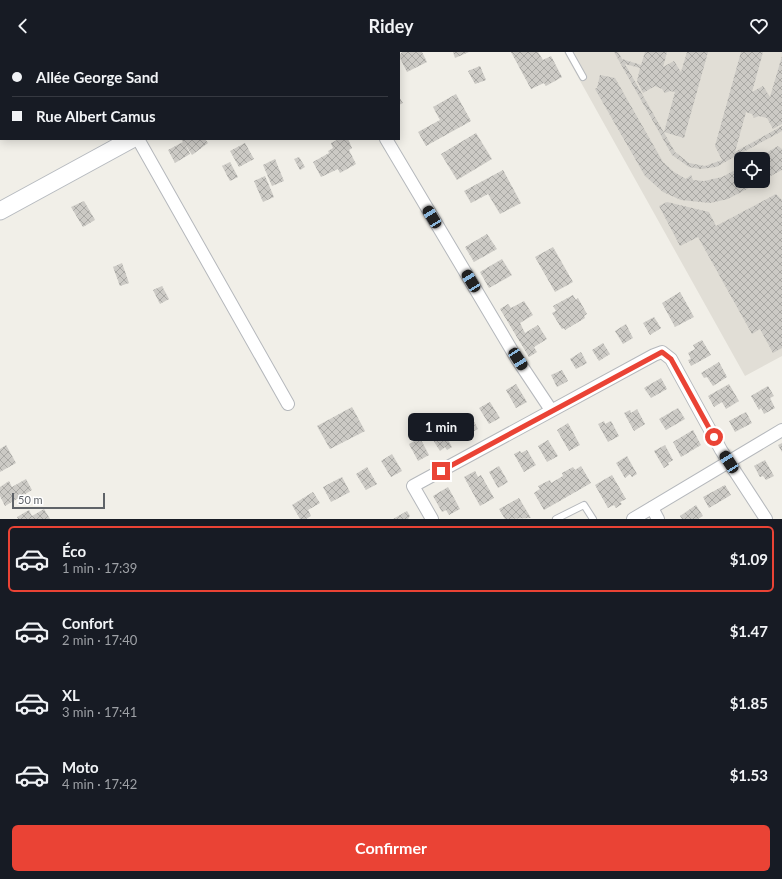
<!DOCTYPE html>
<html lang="fr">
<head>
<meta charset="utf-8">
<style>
  body { margin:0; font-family:Lato,sans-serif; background:#242831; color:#f1f3f6; height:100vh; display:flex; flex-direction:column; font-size:15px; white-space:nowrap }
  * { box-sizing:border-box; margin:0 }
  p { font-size:13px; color:#9ea1a6 }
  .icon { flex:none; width:22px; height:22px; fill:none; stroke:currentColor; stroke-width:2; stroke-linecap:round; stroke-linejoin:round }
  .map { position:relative; height:467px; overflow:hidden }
  .sheet { display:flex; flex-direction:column; background:#171b24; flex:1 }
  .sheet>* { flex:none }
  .guide { position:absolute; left:0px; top:0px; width:400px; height:88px; box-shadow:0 2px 10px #0003; display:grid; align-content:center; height:88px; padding:0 12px; background:#171b24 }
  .fabs { position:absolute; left:734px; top:100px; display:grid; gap:8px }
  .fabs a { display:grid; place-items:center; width:36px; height:36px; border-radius:6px; background:#171b24; box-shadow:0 2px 10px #0003; font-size:20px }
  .scale { position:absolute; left:12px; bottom:10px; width:93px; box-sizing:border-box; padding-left:4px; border:2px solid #5f6368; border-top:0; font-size:11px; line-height:14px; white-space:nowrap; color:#5f6368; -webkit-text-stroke:3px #fff; paint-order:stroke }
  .end { position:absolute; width:18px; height:18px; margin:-9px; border:5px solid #ea4335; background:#fff; box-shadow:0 0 0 2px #fff }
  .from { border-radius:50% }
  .bubble { position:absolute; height:28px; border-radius:6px; background:#171b24; box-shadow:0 2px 10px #0003; font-size:13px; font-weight:700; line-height:28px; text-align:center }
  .car { position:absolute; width:12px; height:24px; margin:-12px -6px; border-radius:5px; box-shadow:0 0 3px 1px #0007; background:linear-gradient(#222 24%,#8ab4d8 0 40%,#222 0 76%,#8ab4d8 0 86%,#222 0) }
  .guide b { display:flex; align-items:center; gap:14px; height:38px; font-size:15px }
  .guide b+b { border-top:1px solid #363941 }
  .guide i { width:10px; height:10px; background:#f1f3f6 }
  ul { padding:7px 0 0; list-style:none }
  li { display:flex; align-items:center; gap:12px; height:66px; margin:0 8px 6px; padding:0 4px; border:2px solid transparent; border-radius:6px }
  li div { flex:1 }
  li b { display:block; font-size:15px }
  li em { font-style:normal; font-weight:700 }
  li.on { border-color:#ea4335 }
  li>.icon { width:36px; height:36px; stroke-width:1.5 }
  .action { display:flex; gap:8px; margin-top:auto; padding:8px 12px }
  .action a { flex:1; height:46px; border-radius:6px; background:#ea4335; color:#fff; font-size:16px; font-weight:700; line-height:46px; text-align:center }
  header { display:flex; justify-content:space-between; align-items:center; height:52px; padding:0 12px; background:#171b24; font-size:18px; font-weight:700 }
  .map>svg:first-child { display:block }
  .education { fill:#e1ded6; fill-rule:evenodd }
  .forest { fill:url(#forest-firs) }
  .building { fill:url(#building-cross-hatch) }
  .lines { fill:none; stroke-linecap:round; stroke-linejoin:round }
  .lane-casing { stroke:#b5b8bc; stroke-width:8 }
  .street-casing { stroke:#b5b8bc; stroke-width:14 }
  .secondary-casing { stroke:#b6babf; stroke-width:19 }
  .lane { stroke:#fff; stroke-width:6 }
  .street { stroke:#fff; stroke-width:12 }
  .secondary { stroke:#fff; stroke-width:17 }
  .route { stroke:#ea4335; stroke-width:5 }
</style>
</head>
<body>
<header><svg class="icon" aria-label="back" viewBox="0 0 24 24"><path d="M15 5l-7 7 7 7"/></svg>Ridey<svg class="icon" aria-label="heart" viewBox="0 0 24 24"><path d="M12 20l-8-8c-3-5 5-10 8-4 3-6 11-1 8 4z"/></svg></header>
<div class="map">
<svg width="782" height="467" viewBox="0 0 782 467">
  <defs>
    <pattern id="forest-firs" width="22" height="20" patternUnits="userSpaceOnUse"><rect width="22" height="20" fill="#c5e8c5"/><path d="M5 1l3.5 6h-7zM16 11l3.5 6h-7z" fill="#a3c0a4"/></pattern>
    <pattern id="building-cross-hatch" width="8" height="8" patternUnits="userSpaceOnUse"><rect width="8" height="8" fill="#cccac5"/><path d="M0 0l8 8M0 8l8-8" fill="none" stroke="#a9a8a4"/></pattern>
  </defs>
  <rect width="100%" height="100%" fill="#f1efe8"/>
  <path class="education" d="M564,0H782V304L745,324ZM741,107H763V129H741Z"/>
  <polygon class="forest" points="0,0 102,0 1,1 0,56"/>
  <g class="building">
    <polygon points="402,0 422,0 427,10 407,20 399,4"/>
    <polygon points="453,0 469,0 455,6"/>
    <polygon points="511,0 538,0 543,8 551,4 562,25 546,34 544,31 531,37"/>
    <polygon points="614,0 618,0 622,7 641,13 645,0 667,0 663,15 674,9 681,20 687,0 708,0 684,86 664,80 675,40 670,39 665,41 662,37 655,34 643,41 637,29 640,16 625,12 675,100 689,111 705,114 722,108 715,94 741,0 763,0 752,40 763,34 770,45 782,4 782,72 773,77 767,66 759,64 754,66 752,62 746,60 735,100 782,74 782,79 716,115 701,117 689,115 672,103"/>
    <polygon points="480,14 486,28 475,32 468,19"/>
    <polygon points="600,23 615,26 663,110 674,120 686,127 691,123 693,128 704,129 722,125 741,115 741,129 762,129 728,147 710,151 681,148 663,140 645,124 595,37 597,36"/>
    <polygon points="456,42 471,69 426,94 418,80 440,68 433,55"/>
    <polygon points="399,45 403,51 399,53"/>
    <polygon points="476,81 492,107 457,128 441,102"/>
    <polygon points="181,87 205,87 208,91 192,103 185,92 190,102 175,111 168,98 183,90"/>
    <polygon points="339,87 348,87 352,96 349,98 356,112 340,121 338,117 321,125 313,110 329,101 328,99 333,96 331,91"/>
    <polygon points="245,91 254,107 239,115 230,99"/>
    <polygon points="778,94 782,97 782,118 763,128 763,107 756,107"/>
    <polygon points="299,105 305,115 300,118 294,107"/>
    <polygon points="275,107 284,129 272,134 263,113"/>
    <polygon points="230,110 238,125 230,129 222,114"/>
    <polygon points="503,118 521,151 500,162 488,142 471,151 464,139"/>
    <polygon points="265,124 274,145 263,150 254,129"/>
    <polygon points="776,142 782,148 782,296 773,301 760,277 752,282 698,185 680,194 659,154 667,150 709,160 716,174"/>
    <polygon points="84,149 95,168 83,175 71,155"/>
    <polygon points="487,182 497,197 474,210 465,195"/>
    <polygon points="553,195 573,230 555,240 535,205"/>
    <polygon points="502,207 512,223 489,236 480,220"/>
    <polygon points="122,211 129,231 120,234 113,215"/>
    <polygon points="162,234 169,247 160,252 153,238"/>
    <polygon points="680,240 694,265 675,275 662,251"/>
    <polygon points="573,243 576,248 578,246 587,262 584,264 585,266 565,278 564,276 562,277 552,261 556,259 553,254"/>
    <polygon points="524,249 533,263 520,271 525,281 538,273 547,287 534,295 537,300 529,305 500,257 508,252 511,256"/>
    <polygon points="654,265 661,276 650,283 643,271"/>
    <polygon points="626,272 633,286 623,292 615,279"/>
    <polygon points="702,288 711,303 691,314 688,308 691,307 688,301 695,297 693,293"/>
    <polygon points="603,291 610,302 599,309 592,298"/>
    <polygon points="581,300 587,311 576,317 570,307"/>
    <polygon points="719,310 727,325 713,334 707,325 704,326 701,321"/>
    <polygon points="562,318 568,329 557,335 551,323"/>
    <polygon points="661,326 667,337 651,346 644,336"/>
    <polygon points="516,332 527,350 516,356 506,338"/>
    <polygon points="729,332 739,349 726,357 722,350 714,355 708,344"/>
    <polygon points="768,334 774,344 770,346 775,356 764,362 761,356 759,358 751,344"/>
    <polygon points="490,350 500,366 489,372 479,356"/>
    <polygon points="352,355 365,379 330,397 317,374"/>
    <polygon points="678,356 685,367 666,378 659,367"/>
    <polygon points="637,357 645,372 634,379 624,361 630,358 631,361"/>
    <polygon points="746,360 752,371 735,380 729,369"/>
    <polygon points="470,362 478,377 467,383 459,369"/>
    <polygon points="604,369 605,372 611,369 619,384 608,390 598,372"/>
    <polygon points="568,371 580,393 569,399 557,378"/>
    <polygon points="442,378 452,395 447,398 445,395 440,399 431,385"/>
    <polygon points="693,378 701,393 681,405 673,390"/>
    <polygon points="420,386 429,403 418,409 409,392"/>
    <polygon points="548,388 558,404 547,410 538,394"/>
    <polygon points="782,391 782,400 778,393"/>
    <polygon points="6,393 16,411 0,420 0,397"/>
    <polygon points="665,393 673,408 668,411 669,413 664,416 654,399"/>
    <polygon points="527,398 536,413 524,420 514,402 520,399 521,401"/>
    <polygon points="392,402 402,419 391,425 381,409"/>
    <polygon points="627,404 637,422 632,425 630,422 625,426 616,411"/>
    <polygon points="765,408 774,424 766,428 763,424 760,425 754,414"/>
    <polygon points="499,414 508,430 498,436 489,420"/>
    <polygon points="581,414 591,431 544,458 534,441 540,437 538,434 550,428 551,431 563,424 562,421 573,415 575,418"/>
    <polygon points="367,415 377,432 366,438 356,422"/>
    <polygon points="475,419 478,425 481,423 494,446 480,454 464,425"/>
    <polygon points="612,423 626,447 620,450 622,452 616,456 614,453 608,456 595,433"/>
    <polygon points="342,425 350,440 331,450 323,435"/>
    <polygon points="26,427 32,438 5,454 0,444 0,435 9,429 12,435"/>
    <polygon points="725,433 731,443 709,456 703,445"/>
    <polygon points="448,435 460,457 449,463 446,458 442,460 433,444"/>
    <polygon points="313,440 320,451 308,458 311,464 306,467 300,467 292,453"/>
    <polygon points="519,446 531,466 505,467 499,457"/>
    <polygon points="696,453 703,464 698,467 682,467 680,464"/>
    <polygon points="44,457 50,467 18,467 17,465 29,458 32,464"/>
    <polygon points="407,459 410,464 408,467 393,467"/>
  </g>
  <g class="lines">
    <defs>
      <g id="lane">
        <polyline points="569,0 583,25"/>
        <polyline points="556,467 584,453 593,467"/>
      </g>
      <g id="street">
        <polyline points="334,0 335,1"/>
        <polyline points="138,87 288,352"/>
        <polyline points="386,87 517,307 551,358"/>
        <polyline points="652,456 658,467"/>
        <polyline points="432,467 413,434 654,303 662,300 671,307 721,398 766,467"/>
        <polyline points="633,467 782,378"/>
      </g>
      <g id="secondary">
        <polyline points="293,1 294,0"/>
        <polyline points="0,159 132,87"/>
      </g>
    </defs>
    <use href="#lane" class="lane-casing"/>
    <use href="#street" class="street-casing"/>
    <use href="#secondary" class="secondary-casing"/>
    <use href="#lane" class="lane"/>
    <use href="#street" class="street"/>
    <use href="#secondary" class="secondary"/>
  </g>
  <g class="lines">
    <polyline class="route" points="441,419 662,300 671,307 714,385"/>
  </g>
</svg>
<div class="fabs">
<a><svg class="icon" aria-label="locate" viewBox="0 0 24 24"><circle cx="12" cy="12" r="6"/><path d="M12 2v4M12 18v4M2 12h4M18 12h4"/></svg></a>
</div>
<div class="scale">50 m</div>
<i class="end from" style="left:714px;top:385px"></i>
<i class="end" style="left:441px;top:419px"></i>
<div class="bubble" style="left:408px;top:361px;width:66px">1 min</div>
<i class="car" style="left:432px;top:165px;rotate:329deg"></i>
<i class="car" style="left:471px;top:229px;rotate:329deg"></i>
<i class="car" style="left:518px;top:307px;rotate:147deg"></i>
<i class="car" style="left:729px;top:410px;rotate:327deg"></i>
<div class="guide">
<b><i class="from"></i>Allée George Sand</b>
<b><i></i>Rue Albert Camus</b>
</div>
</div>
<section class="sheet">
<ul>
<li class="on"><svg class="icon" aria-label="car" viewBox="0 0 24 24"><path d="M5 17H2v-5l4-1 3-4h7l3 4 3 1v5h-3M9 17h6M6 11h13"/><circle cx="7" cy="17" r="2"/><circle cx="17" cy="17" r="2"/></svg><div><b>Éco</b><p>1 min · 17:39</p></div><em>$1.09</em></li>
<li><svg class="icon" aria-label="car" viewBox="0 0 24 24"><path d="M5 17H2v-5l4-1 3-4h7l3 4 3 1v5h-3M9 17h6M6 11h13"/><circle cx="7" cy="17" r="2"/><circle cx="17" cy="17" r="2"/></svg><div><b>Confort</b><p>2 min · 17:40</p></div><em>$1.47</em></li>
<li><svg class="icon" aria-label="car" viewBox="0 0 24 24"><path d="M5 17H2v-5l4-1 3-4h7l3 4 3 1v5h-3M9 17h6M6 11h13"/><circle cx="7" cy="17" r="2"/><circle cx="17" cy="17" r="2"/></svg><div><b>XL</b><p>3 min · 17:41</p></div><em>$1.85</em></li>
<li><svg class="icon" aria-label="car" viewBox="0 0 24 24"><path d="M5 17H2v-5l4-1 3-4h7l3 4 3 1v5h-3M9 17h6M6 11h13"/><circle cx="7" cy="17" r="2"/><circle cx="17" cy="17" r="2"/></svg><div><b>Moto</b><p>4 min · 17:42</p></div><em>$1.53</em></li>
</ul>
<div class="action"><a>Confirmer</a></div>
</section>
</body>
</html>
